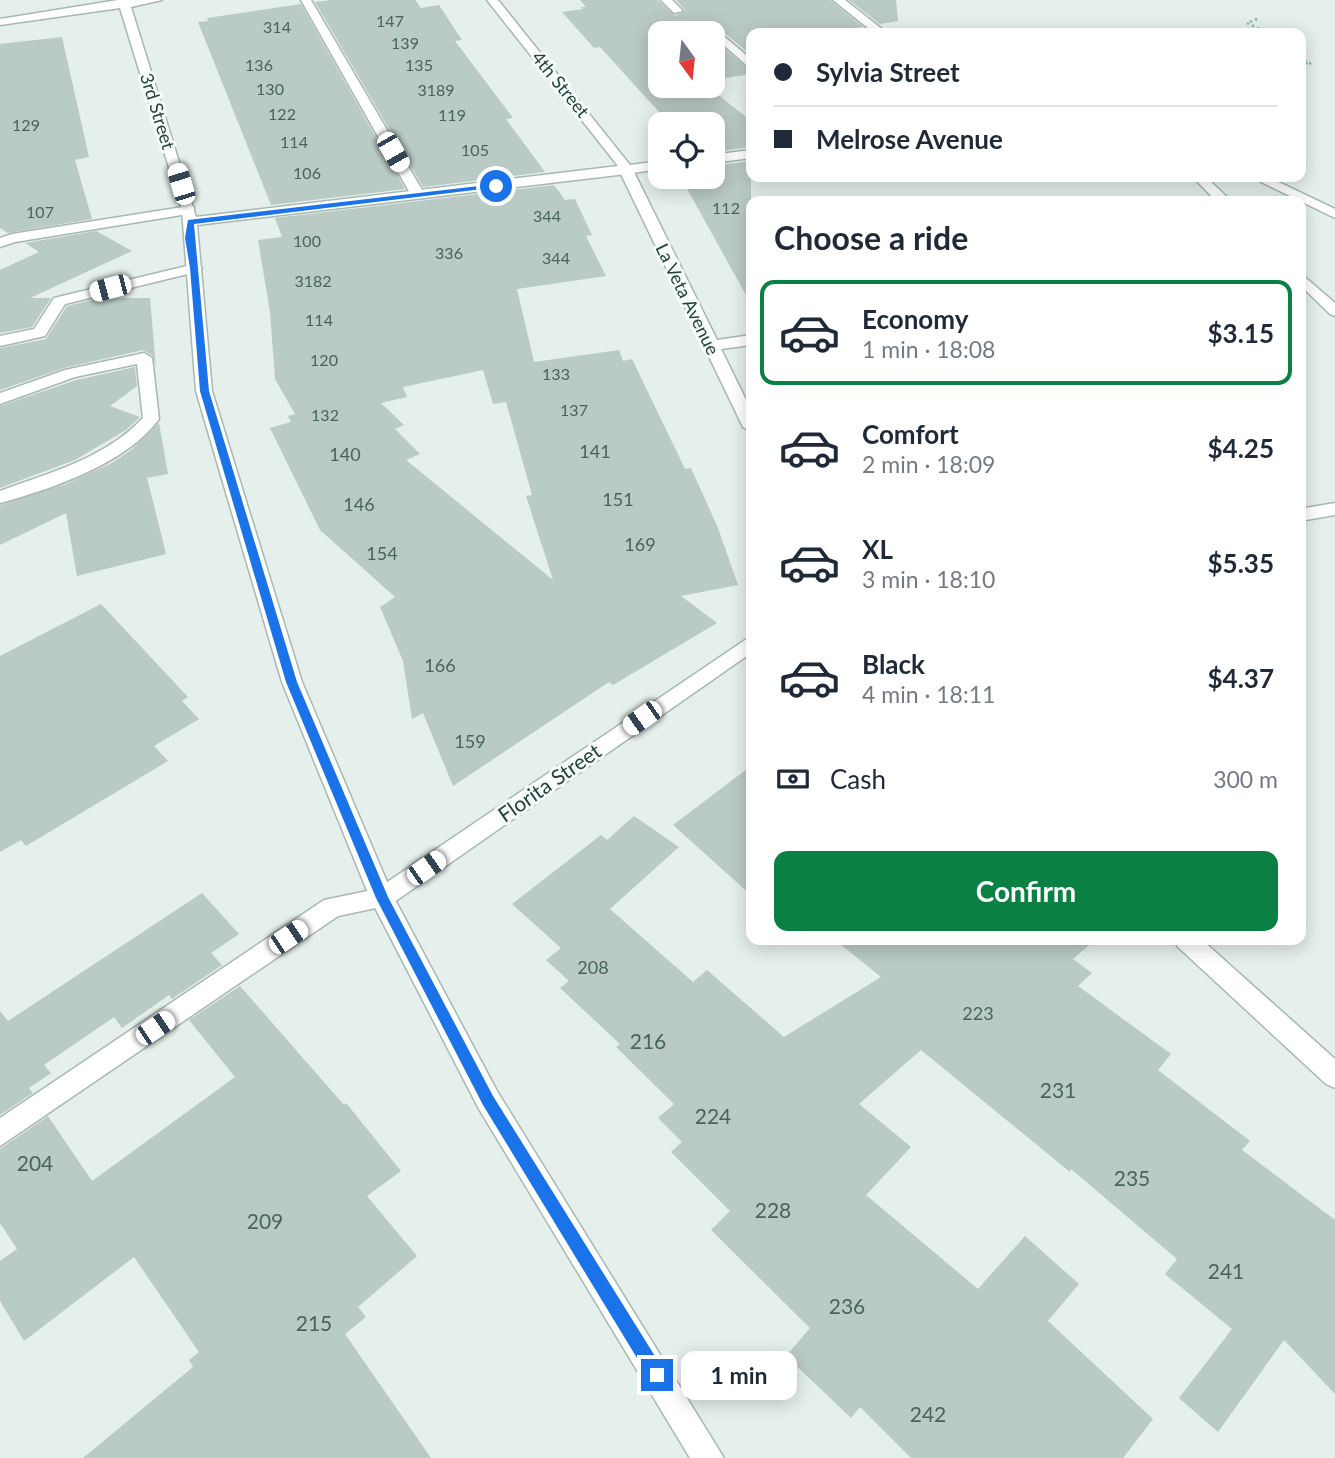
<!DOCTYPE html>
<html lang="en">
<head>
<meta charset="utf-8">
<style>
  body { margin:0; font-family:Lato,sans-serif; background:#f2f2f3; color:#1f2937; height:100vh; display:flex; flex-direction:column; font-size:26px; white-space:nowrap }
  * { box-sizing:border-box; margin:0 }
  p { font-size:23px; color:#747a83 }
  .icon { flex:none; width:38px; height:38px; fill:none; stroke:currentColor; stroke-width:2; stroke-linecap:round; stroke-linejoin:round }
  .map { position:relative; flex:1; overflow:hidden }
  .sheet { position:absolute; left:746px; top:196px; width:560px; height:749px; display:flex; flex-direction:column; background:#fff; border-radius:14px; box-shadow:0 4px 18px #0003 }
  .sheet>* { flex:none }
  .top-card { position:absolute; left:746px; top:28px; width:560px; height:154px; border-radius:14px; box-shadow:0 4px 18px #0003; display:grid; align-content:center; height:154px; padding:0 28px; background:#fff }
  .needle { width:46px; rotate:165deg }
  .tools { position:absolute; left:648px; top:21px; display:grid; gap:14px }
  .tools a { display:grid; place-items:center; width:77px; height:77px; border-radius:14px; background:#fff; box-shadow:0 4px 18px #0003; font-size:35px }
  .end { position:absolute; width:32px; height:32px; margin:-16px; border:9px solid #1a73e8; background:#fff; box-shadow:0 0 0 4px #fff }
  .from { border-radius:50% }
  .bubble { position:absolute; height:49px; border-radius:14px; background:#fff; box-shadow:0 4px 18px #0003; font-size:23px; font-weight:700; line-height:49px; text-align:center }
  .car { position:absolute; width:21px; height:42px; margin:-21px -10px; border-radius:9px; box-shadow:0 0 5px 2px #0007; background:linear-gradient(#fff 24%,#345 0 40%,#fff 0 76%,#345 0 86%,#fff 0) }
  .top-card b { display:flex; align-items:center; gap:24px; height:66px; font-size:26px }
  .top-card b+b { border-top:2px solid #e0e1e3 }
  .top-card i { width:18px; height:18px; background:#1f2937 }
  ul { padding:0; list-style:none }
  li { display:flex; align-items:center; gap:21px; height:105px; margin:0 14px 10px; padding:0 14px; border:4px solid transparent; border-radius:14px }
  li div { flex:1 }
  li b { display:block; font-size:26px }
  li em { font-style:normal; font-weight:700 }
  li.on { border-color:#0b8043 }
  li>.icon { width:63px; height:63px; stroke-width:1.5 }
  h2 { padding:0 28px; font-size:32px; line-height:84px }
  .pay { display:flex; align-items:center; gap:18px; height:77px; padding:0 28px; font-size:26px }
  .pay p { margin-inline-start:auto }
  .primary-button { display:flex; gap:14px; margin-top:auto; padding:14px 28px }
  .primary-button a { flex:1; height:80px; border-radius:14px; background:#0b8043; color:#fff; font-size:28px; font-weight:700; line-height:80px; text-align:center }
  .map>svg:first-child { display:block }
  .building { fill:#bacac5; fill-rule:evenodd }
  .lines { fill:none; stroke-linecap:round; stroke-linejoin:round }
  .service-casing { stroke:#a7b8b3; stroke-width:3 }
  .minor-casing { stroke:#a7b8b3; stroke-width:3 }
  .tertiary-casing { stroke:#a7b8b3; stroke-width:3 }
  .path { stroke:#83b4a9; stroke-width:2.5; stroke-dasharray:2 3.5; stroke-linecap:butt }
  .service { fill:#fff; fill-rule:evenodd }
  .minor { fill:#fff; fill-rule:evenodd }
  .tertiary { fill:#fff; fill-rule:evenodd }
  .route { fill:#1a73e8 }
  .labels { text-anchor:middle; dominant-baseline:central; stroke-width:6; stroke-linejoin:round; paint-order:stroke }
  .far-number-label { font-size:16px; fill:#48645f }
  .far-street-label { font-size:18px; fill:#22423d; stroke:#f6fbf9 }
  .number-label { font-size:18px; fill:#48645f }
  .street-label { font-size:21px; fill:#22423d; stroke:#f6fbf9 }
  .near-number-label { font-size:21px; fill:#48645f }
</style>
</head>
<body>
<div class="map">
<svg width="1335" height="1458" viewBox="0 0 1335 1458">
  <rect width="100%" height="100%" fill="#e5efeb"/>
  <g class="building">
    <polygon points="332,0 415,0 421,8 439,5 462,40 455,41 513,118 506,119 545,172 423,187 315,2"/>
    <polygon points="580,0 658,0 675,16 686,11 676,0 830,0 863,27 828,33 751,33 751,55 711,22 703,23 706,33 660,33 660,86 707,86 751,121 751,147 712,152 712,124 670,124 600,47 594,48 562,12 583,9 581,7 586,7"/>
    <polygon points="849,0 896,0 898,21 880,24"/>
    <polygon points="301,4 405,189 271,205 198,22 208,21 207,18"/>
    <polygon points="62,37 89,157 75,160 92,219 8,233 0,228 0,44"/>
    <polygon points="712,39 751,71 751,74 712,80"/>
    <polygon points="751,161 751,304 685,185 704,183 700,177 712,177 712,166"/>
    <path d="M554,185L565,200L575,199L592,235L586,236L606,276L517,289L534,362L619,350L623,361L632,359L685,469L691,468L718,528L738,585L681,596L717,623L613,685L609,682L453,786L423,713L412,719L403,661L380,607L395,597L320,530L270,428L291,422L288,416L295,414L275,379L270,312L258,240L282,237L275,218ZM483,370L493,404L506,402L532,495L526,496L553,580L406,460L420,454L395,429L404,425L381,403L407,397L403,387Z"/>
    <polygon points="96,231 132,251 30,298 51,298 32,327 0,333 0,270 39,252 25,243"/>
    <polygon points="101,298 150,298 156,369 153,356 143,350 64,368 0,390 0,348 46,339 67,306"/>
    <polygon points="135,367 137,386 110,406 140,417 126,430 75,460 0,488 0,406 76,380"/>
    <polygon points="159,423 168,474 147,478 166,554 77,576 66,513 0,545 0,505 66,484 110,464 130,451"/>
    <polygon points="101,604 188,697 182,701 199,719 154,746 168,761 26,846 21,840 0,852 0,656"/>
    <polygon points="751,766 751,895 673,825"/>
    <polygon points="634,816 679,847 610,909 693,982 707,970 784,1037 881,977 835,940 1095,940 1073,959 1092,973 1078,986 1171,1054 1158,1070 1250,1141 1242,1150 1335,1220 1335,1394 1284,1340 1218,1432 1179,1398 1232,1329 1165,1274 1177,1259 1071,1169 1070,1172 921,1050 859,1104 911,1147 866,1195 978,1289 1025,1236 1079,1284 1048,1321 1153,1419 1123,1458 911,1458 860,1407 851,1418 786,1356 810,1328 711,1230 730,1211 671,1152 682,1142 658,1118 674,1104 616,1047 620,1044 560,988 569,981 546,960 561,948 512,904 601,835 607,840"/>
    <polygon points="202,893 239,934 211,953 222,965 172,999 169,995 122,1028 114,1017 44,1065 51,1073 29,1088 33,1093 0,1115 0,1011 8,1021"/>
    <polygon points="240,986 344,1105 346,1103 401,1171 367,1196 417,1256 358,1307 366,1317 345,1334 431,1458 83,1458 193,1367 189,1360 199,1352 134,1257 24,1341 0,1301 0,1261 17,1249 0,1223 0,1149 48,1116 92,1181 235,1077 189,1020"/>
  </g>
  <g class="lines">
    <defs>
      <g id="service">
        <polygon points="301,0 311,0 425,195 423,198 411,195"/>
        <polygon points="661,0 672,0 683,11 674,13"/>
        <polygon points="709,24 751,59 751,69 705,29 705,25"/>
        <polygon points="189,206 194,207 194,213 15,242 0,247 0,238 12,234"/>
        <polygon points="195,264 202,268 200,271 65,304 45,336 0,346 0,336 34,329 54,298"/>
        <path d="M144,353L152,358L159,419C127,463 52,489 0,503V491C51,472 104,459 143,418L137,364L75,377L0,404V393L65,370Z"/>
        <polygon points="382,888 390,891 394,898 390,905 338,916 0,1146 0,1118 324,900"/>
      </g>
      <g id="minor">
        <polygon points="833,0 845,0 887,33 874,33"/>
        <polygon points="621,167 633,170 717,340 751,335 751,345 721,349 751,410 751,432 743,427 619,170"/>
        <polygon points="1193,177 1206,177 1231,201 1216,201"/>
        <polygon points="1300,273 1335,303 1335,316 1330,314 1300,285"/>
        <polygon points="1335,503 1335,515 1300,521 1300,509"/>
        <polygon points="751,636 751,653 390,905 382,908 374,905 370,898 374,891"/>
        <polygon points="1174,940 1202,940 1335,1059 1335,1088 1326,1084 1178,947"/>
      </g>
      <g id="tertiary">
        <polygon points="118,0 162,0 131,7 196,217 618,166 487,0 498,0 630,165 660,161 660,169 626,174 197,225 212,391 302,682 393,896 497,1091 724,1458 690,1458 479,1109 370,898 282,682 196,391 182,210 120,8 0,25 0,19"/>
        <polygon points="751,150 751,158 712,163 712,155"/>
        <polygon points="1251,177 1268,177 1335,209 1335,218"/>
      </g>
    </defs>
    <use href="#service" class="service-casing"/>
    <use href="#minor" class="minor-casing"/>
    <use href="#tertiary" class="tertiary-casing"/>
    <g class="path">
      <polyline points="1257,19 1247,23 1268,33"/>
      <polyline points="1300,57 1311,64 1300,62"/>
    </g>
    <use href="#service" class="service"/>
    <use href="#minor" class="minor"/>
    <use href="#tertiary" class="tertiary"/>
  </g>
  <polygon class="route" points="496,184 499,187 194,224 209,391 297,682 388,897 493,1096 663,1369 665,1375 657,1383 651,1381 483,1105 376,898 286,682 200,391 190,268 185,238 188,220"/>
  <g class="labels">
    <g class="far-number-label">
      <text x="390" y="20">147</text>
      <text x="277" y="26">314</text>
      <text x="405" y="42">139</text>
      <text x="259" y="64">136</text>
      <text x="419" y="64">135</text>
      <text x="270" y="88">130</text>
      <text x="436" y="89">3189</text>
      <text x="282" y="113">122</text>
      <text x="452" y="114">119</text>
      <text x="26" y="124">129</text>
      <text x="294" y="141">114</text>
      <text x="475" y="149">105</text>
      <text x="307" y="172">106</text>
      <text x="726" y="207">112</text>
      <text x="40" y="211">107</text>
      <text x="547" y="215">344</text>
      <text x="307" y="240">100</text>
      <text x="449" y="252">336</text>
      <text x="556" y="257">344</text>
      <text x="313" y="280">3182</text>
      <text x="319" y="319">114</text>
      <text x="324" y="359">120</text>
      <text x="556" y="373">133</text>
      <text x="574" y="409">137</text>
      <text x="325" y="414">132</text>
    </g>
    <g class="far-street-label">
      <text transform="translate(561 84) rotate(51)">4th Street</text>
      <text transform="translate(158 111) rotate(73)">3rd Street</text>
      <text transform="translate(688 299) rotate(64)">La Veta Avenue</text>
    </g>
    <g class="number-label">
      <text x="595" y="451">141</text>
      <text x="345" y="454">140</text>
      <text x="618" y="499">151</text>
      <text x="359" y="504">146</text>
      <text x="640" y="544">169</text>
      <text x="382" y="553">154</text>
      <text x="440" y="665">166</text>
      <text x="470" y="741">159</text>
      <text x="593" y="967">208</text>
      <text x="978" y="1013">223</text>
    </g>
    <g class="street-label">
      <text transform="translate(549 782) rotate(-35)">Florita Street</text>
    </g>
    <g class="near-number-label">
      <text x="648" y="1040">216</text>
      <text x="1058" y="1089">231</text>
      <text x="713" y="1115">224</text>
      <text x="35" y="1162">204</text>
      <text x="1132" y="1177">235</text>
      <text x="773" y="1209">228</text>
      <text x="265" y="1220">209</text>
      <text x="1226" y="1270">241</text>
      <text x="847" y="1305">236</text>
      <text x="314" y="1322">215</text>
      <text x="928" y="1413">242</text>
    </g>
  </g>
</svg>
<div class="tools">
<a><svg class="needle" viewBox="-14 -14 28 28"><path d="M0-13l5 13h-10z" fill="#e53935"/><path d="M0 13l5-13h-10z" fill="#747a83"/></svg></a>
<a><svg class="icon" aria-label="locate" viewBox="0 0 24 24"><circle cx="12" cy="12" r="6"/><path d="M12 2v4M12 18v4M2 12h4M18 12h4"/></svg></a>
</div>
<i class="end from" style="left:496px;top:186px"></i>
<i class="end" style="left:657px;top:1375px"></i>
<div class="bubble" style="left:681px;top:1351px;width:116px">1 min</div>
<i class="car" style="left:393px;top:152px;rotate:150deg"></i>
<i class="car" style="left:181px;top:184px;rotate:343deg"></i>
<i class="car" style="left:110px;top:288px;rotate:255deg"></i>
<i class="car" style="left:642px;top:718px;rotate:235deg"></i>
<i class="car" style="left:426px;top:868px;rotate:55deg"></i>
<i class="car" style="left:288px;top:937px;rotate:56deg"></i>
<i class="car" style="left:155px;top:1028px;rotate:56deg"></i>
<div class="top-card">
<b><i class="from"></i>Sylvia Street</b>
<b><i></i>Melrose Avenue</b>
</div>
<section class="sheet">
<h2>Choose a ride</h2>
<ul>
<li class="on"><svg class="icon" aria-label="car" viewBox="0 0 24 24"><path d="M5 17H2v-5l4-1 3-4h7l3 4 3 1v5h-3M9 17h6M6 11h13"/><circle cx="7" cy="17" r="2"/><circle cx="17" cy="17" r="2"/></svg><div><b>Economy</b><p>1 min · 18:08</p></div><em>$3.15</em></li>
<li><svg class="icon" aria-label="car" viewBox="0 0 24 24"><path d="M5 17H2v-5l4-1 3-4h7l3 4 3 1v5h-3M9 17h6M6 11h13"/><circle cx="7" cy="17" r="2"/><circle cx="17" cy="17" r="2"/></svg><div><b>Comfort</b><p>2 min · 18:09</p></div><em>$4.25</em></li>
<li><svg class="icon" aria-label="car" viewBox="0 0 24 24"><path d="M5 17H2v-5l4-1 3-4h7l3 4 3 1v5h-3M9 17h6M6 11h13"/><circle cx="7" cy="17" r="2"/><circle cx="17" cy="17" r="2"/></svg><div><b>XL</b><p>3 min · 18:10</p></div><em>$5.35</em></li>
<li><svg class="icon" aria-label="car" viewBox="0 0 24 24"><path d="M5 17H2v-5l4-1 3-4h7l3 4 3 1v5h-3M9 17h6M6 11h13"/><circle cx="7" cy="17" r="2"/><circle cx="17" cy="17" r="2"/></svg><div><b>Black</b><p>4 min · 18:11</p></div><em>$4.37</em></li>
</ul>
<div class="pay"><svg class="icon" aria-label="cash" viewBox="0 0 24 24"><path d="M3 7h18v10H3z"/><circle cx="12" cy="12" r="2"/></svg>Cash<p>300 m</p></div>
<div class="primary-button"><a>Confirm</a></div>
</section>
</div>
</body>
</html>
